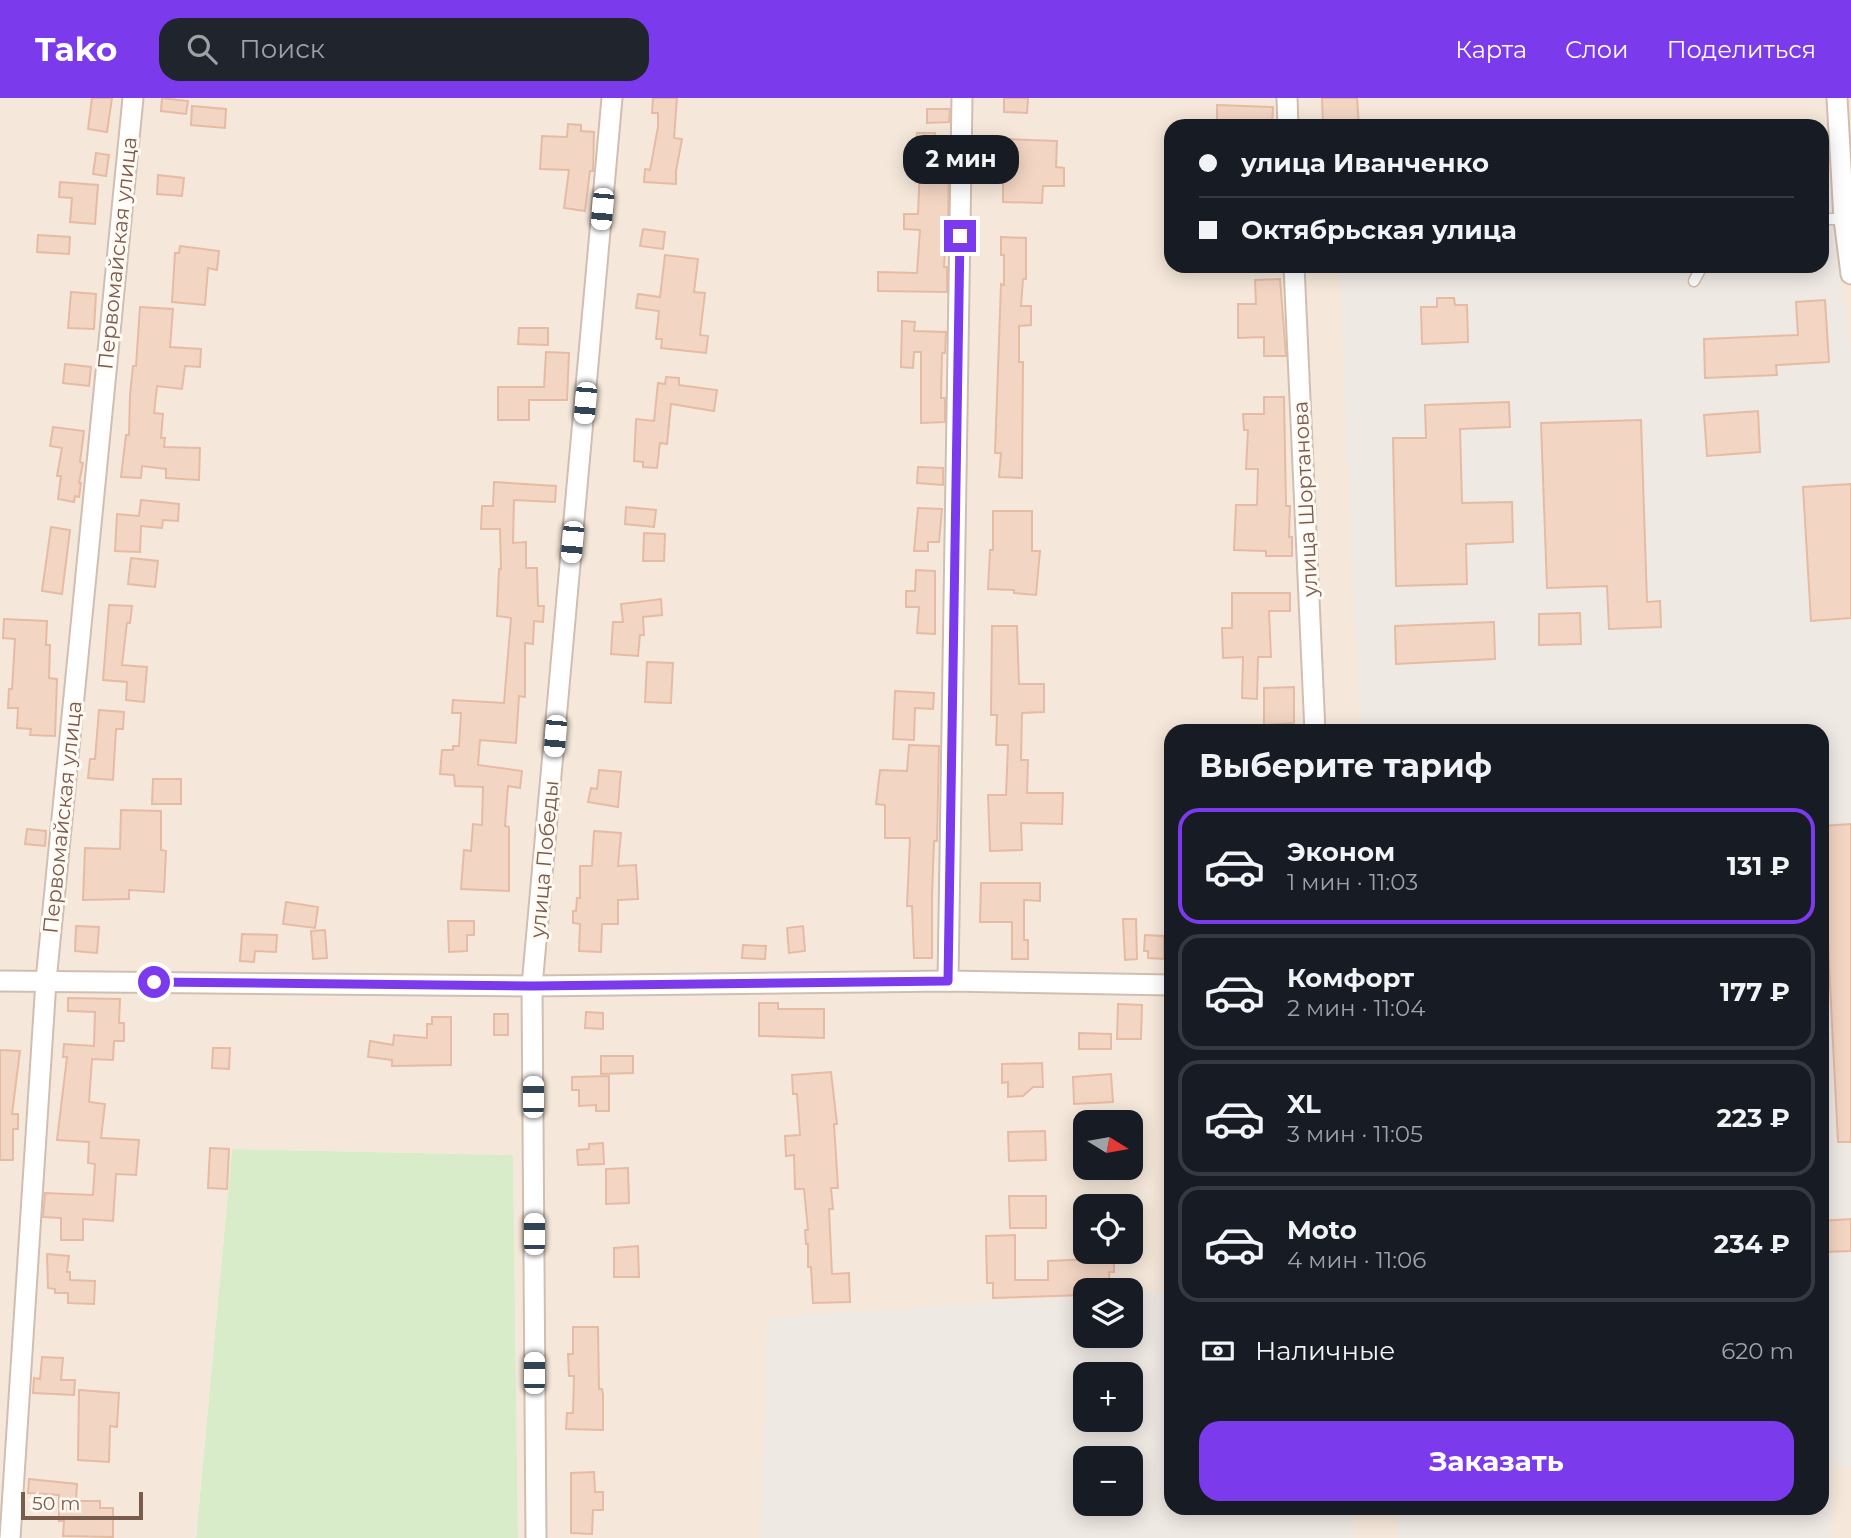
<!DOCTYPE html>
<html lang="ru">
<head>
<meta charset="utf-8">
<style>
  body { margin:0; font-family:Montserrat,sans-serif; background:#20242c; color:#f1f3f6; height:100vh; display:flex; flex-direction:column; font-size:26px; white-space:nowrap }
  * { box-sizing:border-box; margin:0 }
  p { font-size:23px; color:#9ea1a6 }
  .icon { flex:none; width:38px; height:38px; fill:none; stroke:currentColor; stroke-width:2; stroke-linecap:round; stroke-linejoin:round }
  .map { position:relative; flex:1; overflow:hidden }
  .details { position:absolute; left:1164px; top:626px; width:665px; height:791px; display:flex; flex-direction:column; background:#171b24; border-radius:21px; box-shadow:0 4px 18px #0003 }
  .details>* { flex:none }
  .banner { position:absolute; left:1164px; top:21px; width:665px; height:154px; border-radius:21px; box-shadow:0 4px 18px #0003; display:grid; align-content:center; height:154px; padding:0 35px; background:#171b24 }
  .needle { width:46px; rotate:101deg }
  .tools { position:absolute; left:1073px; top:1012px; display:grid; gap:14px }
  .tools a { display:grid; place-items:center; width:70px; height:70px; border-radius:14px; background:#171b24; box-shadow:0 4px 18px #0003; font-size:35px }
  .scale { position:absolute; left:21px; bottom:18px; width:122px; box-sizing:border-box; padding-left:7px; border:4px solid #7a5c4d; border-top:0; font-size:19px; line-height:24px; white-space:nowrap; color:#7a5c4d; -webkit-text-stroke:5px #fffaf3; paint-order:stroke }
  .end { position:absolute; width:32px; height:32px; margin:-16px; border:9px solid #7c3aed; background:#fff; box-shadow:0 0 0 4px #fff }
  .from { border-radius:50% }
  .bubble { position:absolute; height:49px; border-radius:21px; background:#171b24; box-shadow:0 4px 18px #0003; font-size:23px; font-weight:700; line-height:49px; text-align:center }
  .car { position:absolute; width:21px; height:42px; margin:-21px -10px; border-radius:9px; box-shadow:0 0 5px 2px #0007; background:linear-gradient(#fff 24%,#345 0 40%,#fff 0 76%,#345 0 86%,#fff 0) }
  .banner b { display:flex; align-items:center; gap:24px; height:66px; font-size:26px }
  .banner b+b { border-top:2px solid #363941 }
  .banner i { width:18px; height:18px; background:#f1f3f6 }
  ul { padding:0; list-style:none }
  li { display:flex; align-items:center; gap:21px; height:116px; margin:0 14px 10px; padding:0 21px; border:4px solid #363941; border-radius:21px }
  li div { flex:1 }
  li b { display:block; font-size:26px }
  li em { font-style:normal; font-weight:700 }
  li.active { border-color:#7c3aed }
  li>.icon { width:63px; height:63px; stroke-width:1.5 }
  h2 { padding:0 35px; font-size:32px; line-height:84px }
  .pay { display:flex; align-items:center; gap:18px; height:77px; padding:0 35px; font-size:26px }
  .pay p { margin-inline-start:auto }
  .action { display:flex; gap:14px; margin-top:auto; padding:14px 35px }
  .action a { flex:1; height:80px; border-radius:21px; background:#7c3aed; color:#fff; font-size:28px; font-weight:700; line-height:80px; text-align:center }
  header { display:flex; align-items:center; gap:42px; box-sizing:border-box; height:98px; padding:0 35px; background:#7c3aed; color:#fff }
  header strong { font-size:33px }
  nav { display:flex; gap:38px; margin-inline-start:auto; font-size:24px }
  .search { width:490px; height:63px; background:#20242c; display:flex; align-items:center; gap:18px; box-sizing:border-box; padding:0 24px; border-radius:21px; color:#9ea1a6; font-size:26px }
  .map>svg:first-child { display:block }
  .residential { fill:#f5e8da; fill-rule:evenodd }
  .industrial { fill:#efe9e4; fill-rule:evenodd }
  .green { fill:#d8ecc9 }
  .building { fill:#f3d5c3; stroke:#e6bba3; stroke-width:2 }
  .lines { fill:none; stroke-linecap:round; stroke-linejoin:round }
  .service-casing { stroke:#d1beb0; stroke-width:13 }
  .minor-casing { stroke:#d1beb0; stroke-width:23 }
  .service { stroke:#fff; stroke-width:10 }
  .minor { stroke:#fff; stroke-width:19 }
  .route { stroke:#7c3aed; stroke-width:9 }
  .labels { text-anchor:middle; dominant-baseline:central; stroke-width:6; stroke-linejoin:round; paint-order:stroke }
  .street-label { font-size:21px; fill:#7a5c4d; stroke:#fffaf3 }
</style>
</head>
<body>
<header>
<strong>Tako</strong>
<div class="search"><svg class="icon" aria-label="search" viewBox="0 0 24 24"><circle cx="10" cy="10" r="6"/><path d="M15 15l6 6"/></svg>Поиск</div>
<nav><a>Карта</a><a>Слои</a><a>Поделиться</a></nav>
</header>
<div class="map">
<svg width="1851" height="1440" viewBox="0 0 1851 1440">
  <rect width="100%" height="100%" fill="#fdf6ec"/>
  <path class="residential" d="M0,0H1851V1440H518L513,1057L232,1051L196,1440H0ZM1171,28H1822V168H1171ZM1171,634H1822V1410H1171ZM1085,1024H1130V1069H1085ZM1085,1108H1130V1153H1085ZM1085,1192H1130V1237H1085ZM1085,1276H1130V1321H1085ZM1085,1360H1130V1405H1085Z"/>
  <g class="industrial">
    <polygon points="1822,67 1829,68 1833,129 1851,254 1851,1369 1831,1371 1832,1440 1397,1440 1396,1411 1822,1410 1822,634 1360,633 1339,168 1822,168"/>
    <path d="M1171,1193V1410L1353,1411L1354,1440H761L767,1220L1085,1198V1237H1130L1131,1195ZM1085,1276H1130V1321H1085ZM1085,1360H1130V1405H1085Z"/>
  </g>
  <polygon class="green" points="232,1051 513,1057 518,1440 196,1440"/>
  <g class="building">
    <polygon points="92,0 112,0 107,34 88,31"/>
    <polygon points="162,0 188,3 186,16 161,13"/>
    <polygon points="653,0 677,0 674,40 682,41 676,73 676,86 644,84 645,71 650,72 658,29 658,15 652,15"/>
    <polygon points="1004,0 1028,0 1027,15 1004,14"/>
    <polygon points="1322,0 1357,0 1359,28 1323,28"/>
    <polygon points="1217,7 1273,9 1272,27 1217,28"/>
    <polygon points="192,8 226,11 225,30 191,27"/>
    <polygon points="927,11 950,11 949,24 927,25"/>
    <polygon points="568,26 581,27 581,33 594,34 593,73 590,73 585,113 564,110 569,72 540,71 542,38 567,39"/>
    <polygon points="917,35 935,35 935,57 949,57 948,133 946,133 944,169 947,169 947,194 878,193 878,174 917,175 920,132 904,131 904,116 918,116 920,69 917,69"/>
    <polygon points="1003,41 1057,43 1056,69 1064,70 1064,88 1043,88 1042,105 1003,104"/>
    <polygon points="96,55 109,57 106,78 93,76"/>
    <polygon points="158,77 184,80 182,98 157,96"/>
    <polygon points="60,84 98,87 95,126 70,124 72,100 59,99"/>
    <polygon points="643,131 665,134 663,151 640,148"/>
    <polygon points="38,137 70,139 69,156 37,154"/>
    <polygon points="1001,139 1026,140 1026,181 1023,181 1021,208 1031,208 1031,227 1019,228 1019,264 1023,264 1022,380 999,379 1001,355 995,355 1001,186 1004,187 1004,157 1001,157"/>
    <polygon points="180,148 219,153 217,172 208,170 205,207 172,204 175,155 179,155"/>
    <polygon points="665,157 698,161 694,194 705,195 700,237 708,238 706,255 661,250 662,241 656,241 659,213 636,210 638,196 660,199"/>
    <polygon points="1280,181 1286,258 1264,258 1264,239 1238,240 1238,206 1256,206 1255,182"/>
    <polygon points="71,194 96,196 94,231 68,230"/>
    <polygon points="1437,200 1454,200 1455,207 1467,207 1468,244 1422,246 1421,209 1437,209"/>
    <polygon points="1825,202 1829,264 1776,267 1777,277 1705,280 1704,241 1798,237 1796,204"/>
    <polygon points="140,209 173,211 170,249 201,251 200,269 185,268 182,291 157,288 154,315 163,316 161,340 165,340 164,349 200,350 199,382 166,380 166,371 142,368 141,380 121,379 126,337 129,337 130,297 133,268 136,268"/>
    <polygon points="902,223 915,224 914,233 946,234 945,255 942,255 941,300 945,300 945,324 921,325 921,254 914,254 913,270 901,269"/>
    <polygon points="519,230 548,230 548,247 518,246"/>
    <polygon points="546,254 569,255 567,302 529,302 529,322 498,322 498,289 544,289"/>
    <polygon points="65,266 91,269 89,288 63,285"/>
    <polygon points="666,279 679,280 679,287 717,292 714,313 671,306 667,346 660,345 657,370 643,369 643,364 634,363 636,321 654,323 658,285 665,286"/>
    <polygon points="1264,299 1284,299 1286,408 1290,408 1289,439 1292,439 1292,458 1266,458 1266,453 1234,452 1236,407 1257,407 1258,371 1246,371 1248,332 1244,332 1243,316 1264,316"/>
    <polygon points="1509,304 1510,329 1460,331 1462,405 1512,404 1513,444 1466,446 1467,486 1396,488 1393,340 1426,340 1425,307"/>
    <polygon points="1758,313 1760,354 1707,358 1704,317"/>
    <polygon points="1641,322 1647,504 1660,503 1661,529 1609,531 1607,488 1547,490 1541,325"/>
    <polygon points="53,329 84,333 80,364 83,365 79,385 81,385 79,399 75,398 74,404 58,401 61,378 57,378 62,350 50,348"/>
    <polygon points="918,369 943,370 943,387 917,385"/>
    <polygon points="494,384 556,388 555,404 514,402 513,445 526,444 526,470 537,470 538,508 544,508 543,524 534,523 533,546 525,545 525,599 519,598 516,645 480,642 478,667 522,673 520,690 508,688 505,728 509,729 509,793 461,791 464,752 471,753 473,726 482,727 483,689 455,688 454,677 440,676 442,652 453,652 453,648 459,648 461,615 452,615 453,602 504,605 511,520 497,518 499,471 501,471 500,431 481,431 482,408 493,408"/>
    <polygon points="1851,386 1851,520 1811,523 1803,389"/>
    <polygon points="141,402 179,406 178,423 163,422 162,430 141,428 140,454 115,453 117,416 139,418"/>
    <polygon points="626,409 656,412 654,429 625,426"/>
    <polygon points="918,410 942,411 939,444 928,444 928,453 914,453"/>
    <polygon points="993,413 1032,413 1032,453 1040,453 1036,497 1014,495 1014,492 988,491 990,452 993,452"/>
    <polygon points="51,429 70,432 62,496 42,493"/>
    <polygon points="644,435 665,436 664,463 643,463"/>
    <polygon points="131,460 158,463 155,489 128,486"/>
    <polygon points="916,472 935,473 935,536 917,535 919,509 906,509 906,493 915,493"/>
    <polygon points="1232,495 1290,495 1290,513 1269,513 1271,559 1258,559 1257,601 1242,600 1243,559 1223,560 1222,530 1232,530"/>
    <polygon points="661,501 662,517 643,519 644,537 640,537 638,558 611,556 613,524 623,524 621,506"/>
    <polygon points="109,507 132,508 130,525 127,525 122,567 147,569 144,604 126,602 127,584 103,582"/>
    <polygon points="1580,515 1581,546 1539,547 1539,516"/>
    <polygon points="4,521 47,523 46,547 50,547 49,580 57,581 55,638 30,637 31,631 17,630 18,610 8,610 9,591 12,591 15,541 3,540"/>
    <polygon points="1494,524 1495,561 1396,566 1395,528"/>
    <polygon points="992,528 1017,528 1019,586 1044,586 1044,614 1022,615 1021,662 1028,662 1027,695 1063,695 1062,726 1021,725 1022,752 990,753 988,697 1006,697 1008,647 996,647 997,617 991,617"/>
    <polygon points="647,564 673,565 671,605 645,604"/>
    <polygon points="1294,589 1294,625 1264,627 1264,590"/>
    <polygon points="895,593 934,595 933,611 915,610 914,642 893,641"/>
    <polygon points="99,612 124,614 123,631 116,631 113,682 88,680 90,661 95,661"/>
    <polygon points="909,647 939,648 937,743 934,743 932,798 932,860 914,860 912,808 907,808 910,740 885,740 885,707 876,706 880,672 907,673"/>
    <polygon points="599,672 621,674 618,709 588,704 591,690 597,691"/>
    <polygon points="153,681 181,681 181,706 152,706"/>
    <polygon points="121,712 161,713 161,752 166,753 164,794 129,792 129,801 83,802 85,750 120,751"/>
    <polygon points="1851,726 1851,1044 1838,1044 1822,728"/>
    <polygon points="27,731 46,733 45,748 25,746"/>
    <polygon points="594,733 621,735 618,768 636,767 638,801 618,802 618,826 602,826 601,854 579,853 580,826 573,825 573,813 576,813 577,800 580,800 580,768 592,768"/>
    <polygon points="981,785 1040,785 1040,803 1024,802 1024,842 1028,842 1028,861 1012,861 1012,824 980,824"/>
    <polygon points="286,804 318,809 315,830 283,826"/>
    <polygon points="1123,821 1136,821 1137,861 1125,862"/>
    <polygon points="448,823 474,823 474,837 467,837 467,853 449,854"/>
    <polygon points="76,828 99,829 97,855 75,853"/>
    <polygon points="803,828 805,853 789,855 787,830"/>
    <polygon points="325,832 327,860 313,861 311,833"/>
    <polygon points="242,836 277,837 276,854 255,853 254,864 240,863"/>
    <polygon points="1145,837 1164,838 1164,861 1148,860 1148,853 1144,853"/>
    <polygon points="743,847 766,848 765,861 742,860"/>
    <polygon points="68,900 120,901 119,925 124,925 124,943 114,943 113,962 92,961 89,1004 105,1006 101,1040 139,1042 136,1077 116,1076 113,1123 83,1121 83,1142 61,1142 61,1120 43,1119 45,1095 93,1097 95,1066 88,1065 89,1044 57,1042 67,959 63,959 64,946 94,948 95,914 68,913"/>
    <polygon points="759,905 778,905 778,911 824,911 824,940 759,938"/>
    <polygon points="1118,906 1142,907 1141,941 1117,941"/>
    <polygon points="586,914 603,915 603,931 585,930"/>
    <rect x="494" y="916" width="14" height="21"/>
    <polygon points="432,919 451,919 451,967 392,968 392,962 368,959 370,943 393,947 394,937 427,940 427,926 432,926"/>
    <polygon points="1079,935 1111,936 1111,951 1079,951"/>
    <polygon points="213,950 230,950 229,971 212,970"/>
    <polygon points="0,952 20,953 12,1016 18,1016 18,1031 13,1031 13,1062 0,1062"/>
    <polygon points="601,958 633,958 633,975 601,976"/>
    <polygon points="1042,965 1043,989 1033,989 1023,998 1008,999 1008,984 1002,985 1002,966"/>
    <polygon points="831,974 837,1026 834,1026 838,1090 831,1090 833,1111 829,1111 832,1176 849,1175 850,1204 813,1205 811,1169 808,1169 808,1146 806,1146 805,1132 808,1132 804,1091 795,1091 794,1057 786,1058 785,1038 800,1037 797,996 793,996 792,977"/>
    <polygon points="1111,976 1113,1004 1074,1006 1073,979"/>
    <polygon points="609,978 609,1013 596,1013 596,1007 579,1008 579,992 572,992 572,979"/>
    <polygon points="1045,1033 1046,1062 1009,1063 1008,1034"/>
    <polygon points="603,1045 604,1066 578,1067 577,1052 589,1051 589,1046"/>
    <polygon points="210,1050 229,1051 227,1091 208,1090"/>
    <polygon points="628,1070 629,1105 606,1106 606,1071"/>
    <polygon points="1009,1098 1046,1098 1046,1130 1010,1130"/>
    <polygon points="1851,1121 1851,1153 1824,1154 1822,1123"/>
    <polygon points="1015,1137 1015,1182 1048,1182 1048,1163 1114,1160 1114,1174 1109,1174 1110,1192 1085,1192 1085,1197 993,1200 993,1185 987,1185 986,1138"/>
    <polygon points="638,1148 639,1179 614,1179 614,1150"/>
    <polygon points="47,1156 69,1158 67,1174 70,1174 70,1182 95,1183 94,1206 68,1205 68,1195 55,1195 55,1191 48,1190"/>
    <polygon points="573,1229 598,1229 599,1291 602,1291 603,1296 603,1332 566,1331 567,1315 573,1315 574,1278 569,1278 568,1256 573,1256"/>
    <polygon points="42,1259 63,1260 61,1282 75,1282 74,1297 33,1295 34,1280 40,1281"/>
    <polygon points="79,1292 119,1295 117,1329 110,1328 109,1364 78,1362"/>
    <polygon points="594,1374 595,1394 603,1394 603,1412 593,1412 592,1436 571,1435 571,1375"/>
    <polygon points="29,1381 77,1386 76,1403 100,1403 100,1410 113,1410 113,1439 63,1438 64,1423 59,1423 59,1397 28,1395"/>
  </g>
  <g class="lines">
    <defs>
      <g id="service">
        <polyline points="1822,121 1844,121"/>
        <polyline points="1694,183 1702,168"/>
      </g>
      <g id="minor">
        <polyline points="1287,0 1288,28"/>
        <polyline points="1837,0 1844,121 1851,176"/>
        <polyline points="1294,168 1315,634"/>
        <polyline points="0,883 532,888 948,883 1171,887"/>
        <polyline points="948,883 962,0"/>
        <polyline points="10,1440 46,883 133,0"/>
        <polyline points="536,1440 532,888 612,0"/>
      </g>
    </defs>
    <use href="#service" class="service-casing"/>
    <use href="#minor" class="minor-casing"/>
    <use href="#service" class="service"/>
    <use href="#minor" class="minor"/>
  </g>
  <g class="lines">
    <polyline class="route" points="154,884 532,888 948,883 960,138"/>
  </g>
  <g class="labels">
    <g class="street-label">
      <text transform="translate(117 155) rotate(-84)">Первомайская улица</text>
      <text transform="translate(1305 401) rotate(-93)">улица Шортанова</text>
      <text transform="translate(62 719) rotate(-84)">Первомайская улица</text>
      <text transform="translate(544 761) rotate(-85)">улица Победы</text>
    </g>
  </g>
</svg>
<div class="tools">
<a><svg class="needle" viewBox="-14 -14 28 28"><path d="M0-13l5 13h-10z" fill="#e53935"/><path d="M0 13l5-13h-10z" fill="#9ea1a6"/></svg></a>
<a><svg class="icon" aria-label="locate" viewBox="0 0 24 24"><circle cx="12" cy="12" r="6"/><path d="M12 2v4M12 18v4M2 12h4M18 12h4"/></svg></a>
<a><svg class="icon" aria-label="layers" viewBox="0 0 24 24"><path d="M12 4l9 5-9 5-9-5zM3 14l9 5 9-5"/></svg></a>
<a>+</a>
<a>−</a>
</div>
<div class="scale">50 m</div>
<i class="end from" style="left:154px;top:884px"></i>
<i class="end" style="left:960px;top:138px"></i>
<div class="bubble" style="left:903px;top:37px;width:116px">2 мин</div>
<i class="car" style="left:602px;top:111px;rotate:185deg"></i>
<i class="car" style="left:585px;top:305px;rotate:185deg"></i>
<i class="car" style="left:572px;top:444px;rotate:185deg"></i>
<i class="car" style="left:555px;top:638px;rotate:185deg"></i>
<i class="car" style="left:533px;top:999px;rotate:0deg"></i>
<i class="car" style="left:534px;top:1136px;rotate:0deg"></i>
<i class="car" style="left:534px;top:1275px;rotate:0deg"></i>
<div class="banner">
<b><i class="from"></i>улица Иванченко</b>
<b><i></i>Октябрьская улица</b>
</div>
<section class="details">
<h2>Выберите тариф</h2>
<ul>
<li class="active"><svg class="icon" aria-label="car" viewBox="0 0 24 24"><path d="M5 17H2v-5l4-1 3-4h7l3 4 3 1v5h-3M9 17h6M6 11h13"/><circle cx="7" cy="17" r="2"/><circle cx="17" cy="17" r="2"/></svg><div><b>Эконом</b><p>1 мин · 11:03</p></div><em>131 ₽</em></li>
<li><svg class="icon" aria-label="car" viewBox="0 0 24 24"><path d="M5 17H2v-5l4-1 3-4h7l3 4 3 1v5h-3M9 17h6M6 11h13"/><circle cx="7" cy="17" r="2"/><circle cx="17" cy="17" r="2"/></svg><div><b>Комфорт</b><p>2 мин · 11:04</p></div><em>177 ₽</em></li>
<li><svg class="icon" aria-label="car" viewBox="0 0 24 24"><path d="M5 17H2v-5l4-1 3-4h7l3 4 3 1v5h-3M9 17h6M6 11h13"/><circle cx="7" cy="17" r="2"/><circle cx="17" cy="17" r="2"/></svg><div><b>XL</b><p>3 мин · 11:05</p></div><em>223 ₽</em></li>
<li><svg class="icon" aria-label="car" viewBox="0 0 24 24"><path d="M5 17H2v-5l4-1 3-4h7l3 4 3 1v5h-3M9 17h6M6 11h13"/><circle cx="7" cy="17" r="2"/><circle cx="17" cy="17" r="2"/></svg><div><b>Moto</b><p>4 мин · 11:06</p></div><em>234 ₽</em></li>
</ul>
<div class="pay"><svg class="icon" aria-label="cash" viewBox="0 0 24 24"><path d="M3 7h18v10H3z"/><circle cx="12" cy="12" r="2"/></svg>Наличные<p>620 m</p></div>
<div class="action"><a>Заказать</a></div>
</section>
</div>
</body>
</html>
